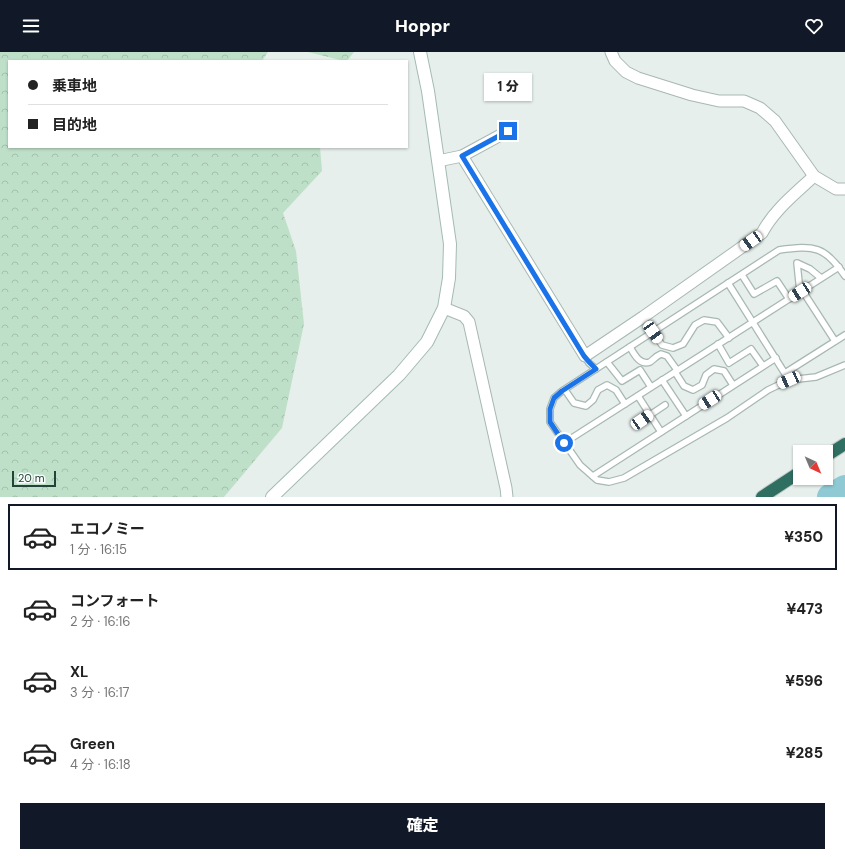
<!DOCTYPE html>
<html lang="ja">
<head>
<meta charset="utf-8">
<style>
  body { margin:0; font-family:"DM Sans","Noto Sans JP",sans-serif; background:#f6f6f6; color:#222; height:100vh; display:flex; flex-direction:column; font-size:15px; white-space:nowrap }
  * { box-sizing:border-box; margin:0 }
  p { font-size:13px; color:#767676 }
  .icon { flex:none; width:22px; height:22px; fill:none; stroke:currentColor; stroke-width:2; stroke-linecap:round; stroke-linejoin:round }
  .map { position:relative; height:445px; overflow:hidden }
  .panel { display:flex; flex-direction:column; background:#fff; flex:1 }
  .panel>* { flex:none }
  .banner { position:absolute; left:8px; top:8px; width:400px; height:88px; border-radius:0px; box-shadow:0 1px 3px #0004; display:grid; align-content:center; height:88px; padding:0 20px; background:#fff }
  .needle { width:26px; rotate:136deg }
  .fabs { position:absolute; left:793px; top:393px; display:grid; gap:8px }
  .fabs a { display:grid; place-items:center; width:40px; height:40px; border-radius:0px; background:#fff; box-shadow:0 1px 3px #0004; font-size:20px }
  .scale { position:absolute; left:12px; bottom:10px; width:44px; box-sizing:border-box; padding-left:4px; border:2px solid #24423a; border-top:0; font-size:11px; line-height:14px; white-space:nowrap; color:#24423a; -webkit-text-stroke:3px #f7fbf9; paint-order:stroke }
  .end { position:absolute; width:18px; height:18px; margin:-9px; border:5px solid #1a73e8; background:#fff; box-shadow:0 0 0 2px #fff }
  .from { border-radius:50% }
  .bubble { position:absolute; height:28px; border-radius:0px; background:#fff; box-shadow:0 1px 3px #0004; font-size:13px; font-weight:800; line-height:28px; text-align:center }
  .car { position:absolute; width:12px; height:24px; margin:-12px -6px; border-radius:5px; box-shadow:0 0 3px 1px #0007; background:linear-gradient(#fff 24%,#345 0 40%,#fff 0 76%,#345 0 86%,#fff 0) }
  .banner b { display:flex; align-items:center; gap:14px; height:38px; font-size:15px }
  .banner b+b { border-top:1px solid #e0e0e0 }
  .banner i { width:10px; height:10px; background:#222 }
  ul { padding:7px 0 0; list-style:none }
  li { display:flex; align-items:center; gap:12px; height:66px; margin:0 8px 6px; padding:0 12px; border:2px solid transparent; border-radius:0px }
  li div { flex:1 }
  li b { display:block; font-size:15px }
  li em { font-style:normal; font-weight:800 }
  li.current { border-color:#111827 }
  li>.icon { width:36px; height:36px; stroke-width:1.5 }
  .cta { display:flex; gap:8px; margin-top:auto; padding:8px 20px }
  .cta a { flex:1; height:46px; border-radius:0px; background:#111827; color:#fff; font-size:16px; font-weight:800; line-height:46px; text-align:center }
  header { display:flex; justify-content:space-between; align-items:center; height:52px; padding:0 20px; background:#111827; color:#fff; font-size:18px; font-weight:800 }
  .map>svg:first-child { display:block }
  .forest { fill:url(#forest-crowns) }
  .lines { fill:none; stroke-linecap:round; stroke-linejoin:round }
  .river { stroke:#8ec9d4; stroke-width:26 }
  .lane-casing { stroke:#a8b8b2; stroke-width:8 }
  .street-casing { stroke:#a8b8b2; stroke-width:13 }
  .secondary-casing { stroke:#a4bbb3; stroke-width:14 }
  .highway-casing { stroke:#c2cac8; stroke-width:14 }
  .lane { stroke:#fff; stroke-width:5.5 }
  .street { stroke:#fff; stroke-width:11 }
  .secondary { stroke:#fff; stroke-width:12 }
  .highway { stroke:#2f6f62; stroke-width:12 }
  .route { stroke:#1a73e8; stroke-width:5 }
</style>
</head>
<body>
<header><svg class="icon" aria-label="menu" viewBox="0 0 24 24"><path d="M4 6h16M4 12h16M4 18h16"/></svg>Hoppr<svg class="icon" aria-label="heart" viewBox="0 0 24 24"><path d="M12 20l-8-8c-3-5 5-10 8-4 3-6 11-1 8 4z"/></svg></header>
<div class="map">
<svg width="845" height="445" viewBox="0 0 845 445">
  <defs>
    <pattern id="forest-crowns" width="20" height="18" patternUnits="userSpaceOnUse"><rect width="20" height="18" fill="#bfe0c8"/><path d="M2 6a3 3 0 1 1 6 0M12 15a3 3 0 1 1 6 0" fill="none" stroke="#a4c1ad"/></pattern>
  </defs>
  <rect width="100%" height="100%" fill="#e6efeb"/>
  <g class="forest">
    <polygon points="0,0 268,0 262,9 9,9 9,95 320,95 322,119 283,161 296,199 304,272 282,376 224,445 0,445"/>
    <polygon points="308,0 354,0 347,9 344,9"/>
  </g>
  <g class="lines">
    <polyline class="river" points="830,445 845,436"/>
    <defs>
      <g id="lane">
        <polyline points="742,223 754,242 777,229 789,247"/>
        <path d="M845,224C825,194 814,193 779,198L562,339L554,346L550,357V370L580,413L597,428L609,430L624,426L727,366L768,338L789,328L816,325L845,313"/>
        <polyline points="728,231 789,328"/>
        <polyline points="802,238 835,289"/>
        <polyline points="800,240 797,211 810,217 821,226"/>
        <polyline points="653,280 662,293 673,296 683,292 695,273 704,268 717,270 729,286"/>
        <polyline points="718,292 729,311 751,297 763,314"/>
        <path d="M630,295C634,302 640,314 650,310C653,308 656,304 661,302L667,304L677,318"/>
        <polyline points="585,304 589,311 596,317"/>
        <polyline points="607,310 622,329 640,318 651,335"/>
        <polyline points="675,320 684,334 693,338 702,333 706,323 714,317 724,319 733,333"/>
        <polyline points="785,321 845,283"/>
        <polyline points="662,328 686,364"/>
        <polyline points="565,338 574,351 586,354 593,348 598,338 607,333 616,338 625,352"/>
        <polyline points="638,344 661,380"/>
        <polyline points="635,373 665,353"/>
        <polyline points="564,391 839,215"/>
        <polyline points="593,424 776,306"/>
      </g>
      <g id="street">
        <polyline points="611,0 615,9 626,20 638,26 692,43 719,49 744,49 760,56 775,69 814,124 836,137 845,137"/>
        <path d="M462,104L585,304L643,265L762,181C774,158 795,142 814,124"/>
        <polyline points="438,109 462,104 508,79"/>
        <polyline points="444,256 464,264 469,270 506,436 507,445"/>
      </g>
      <polyline id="secondary" points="272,445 399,323 427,290 444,256 449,226 450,192 428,39 420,0"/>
      <g id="highway">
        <polyline points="826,404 845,392"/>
        <polyline points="762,445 800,420"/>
      </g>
    </defs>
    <use href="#lane" class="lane-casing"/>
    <use href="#street" class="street-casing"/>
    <use href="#secondary" class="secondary-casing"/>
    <use href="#highway" class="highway-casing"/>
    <use href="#lane" class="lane"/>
    <use href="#street" class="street"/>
    <use href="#secondary" class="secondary"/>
    <use href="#highway" class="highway"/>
  </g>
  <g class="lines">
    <polyline class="route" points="508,79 462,104 584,304 590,311 596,317 562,339 554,346 550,357 550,370 564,391"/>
  </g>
</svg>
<div class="fabs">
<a><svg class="needle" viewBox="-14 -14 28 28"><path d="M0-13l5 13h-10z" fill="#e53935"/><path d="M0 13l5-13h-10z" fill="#767676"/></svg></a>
</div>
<div class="scale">20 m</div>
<i class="end from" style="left:564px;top:391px"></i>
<i class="end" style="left:508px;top:79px"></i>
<div class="bubble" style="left:484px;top:21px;width:48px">1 分</div>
<i class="car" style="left:751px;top:189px;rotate:235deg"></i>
<i class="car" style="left:800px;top:240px;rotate:237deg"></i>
<i class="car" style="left:653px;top:280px;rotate:145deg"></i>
<i class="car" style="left:789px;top:328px;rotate:246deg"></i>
<i class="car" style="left:710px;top:348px;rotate:237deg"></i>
<i class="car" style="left:642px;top:368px;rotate:56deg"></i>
<div class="banner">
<b><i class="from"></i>乗車地</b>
<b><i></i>目的地</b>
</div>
</div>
<section class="panel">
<ul>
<li class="current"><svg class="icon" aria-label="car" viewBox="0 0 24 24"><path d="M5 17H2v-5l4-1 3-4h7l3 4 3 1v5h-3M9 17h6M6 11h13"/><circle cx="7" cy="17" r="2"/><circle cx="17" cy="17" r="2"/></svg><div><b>エコノミー</b><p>1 分 · 16:15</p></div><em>¥350</em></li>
<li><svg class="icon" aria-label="car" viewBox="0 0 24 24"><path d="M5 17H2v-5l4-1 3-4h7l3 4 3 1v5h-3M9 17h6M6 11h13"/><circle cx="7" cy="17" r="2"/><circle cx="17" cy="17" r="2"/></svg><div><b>コンフォート</b><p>2 分 · 16:16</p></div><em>¥473</em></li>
<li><svg class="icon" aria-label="car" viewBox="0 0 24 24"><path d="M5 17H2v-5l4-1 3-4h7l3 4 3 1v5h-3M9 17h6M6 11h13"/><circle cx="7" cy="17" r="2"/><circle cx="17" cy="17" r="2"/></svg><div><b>XL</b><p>3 分 · 16:17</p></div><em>¥596</em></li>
<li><svg class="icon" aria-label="car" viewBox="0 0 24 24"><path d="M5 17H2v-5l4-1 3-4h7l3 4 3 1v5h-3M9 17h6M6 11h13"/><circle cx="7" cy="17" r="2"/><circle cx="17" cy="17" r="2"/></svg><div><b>Green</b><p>4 分 · 16:18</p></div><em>¥285</em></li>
</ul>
<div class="cta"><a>確定</a></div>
</section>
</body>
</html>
